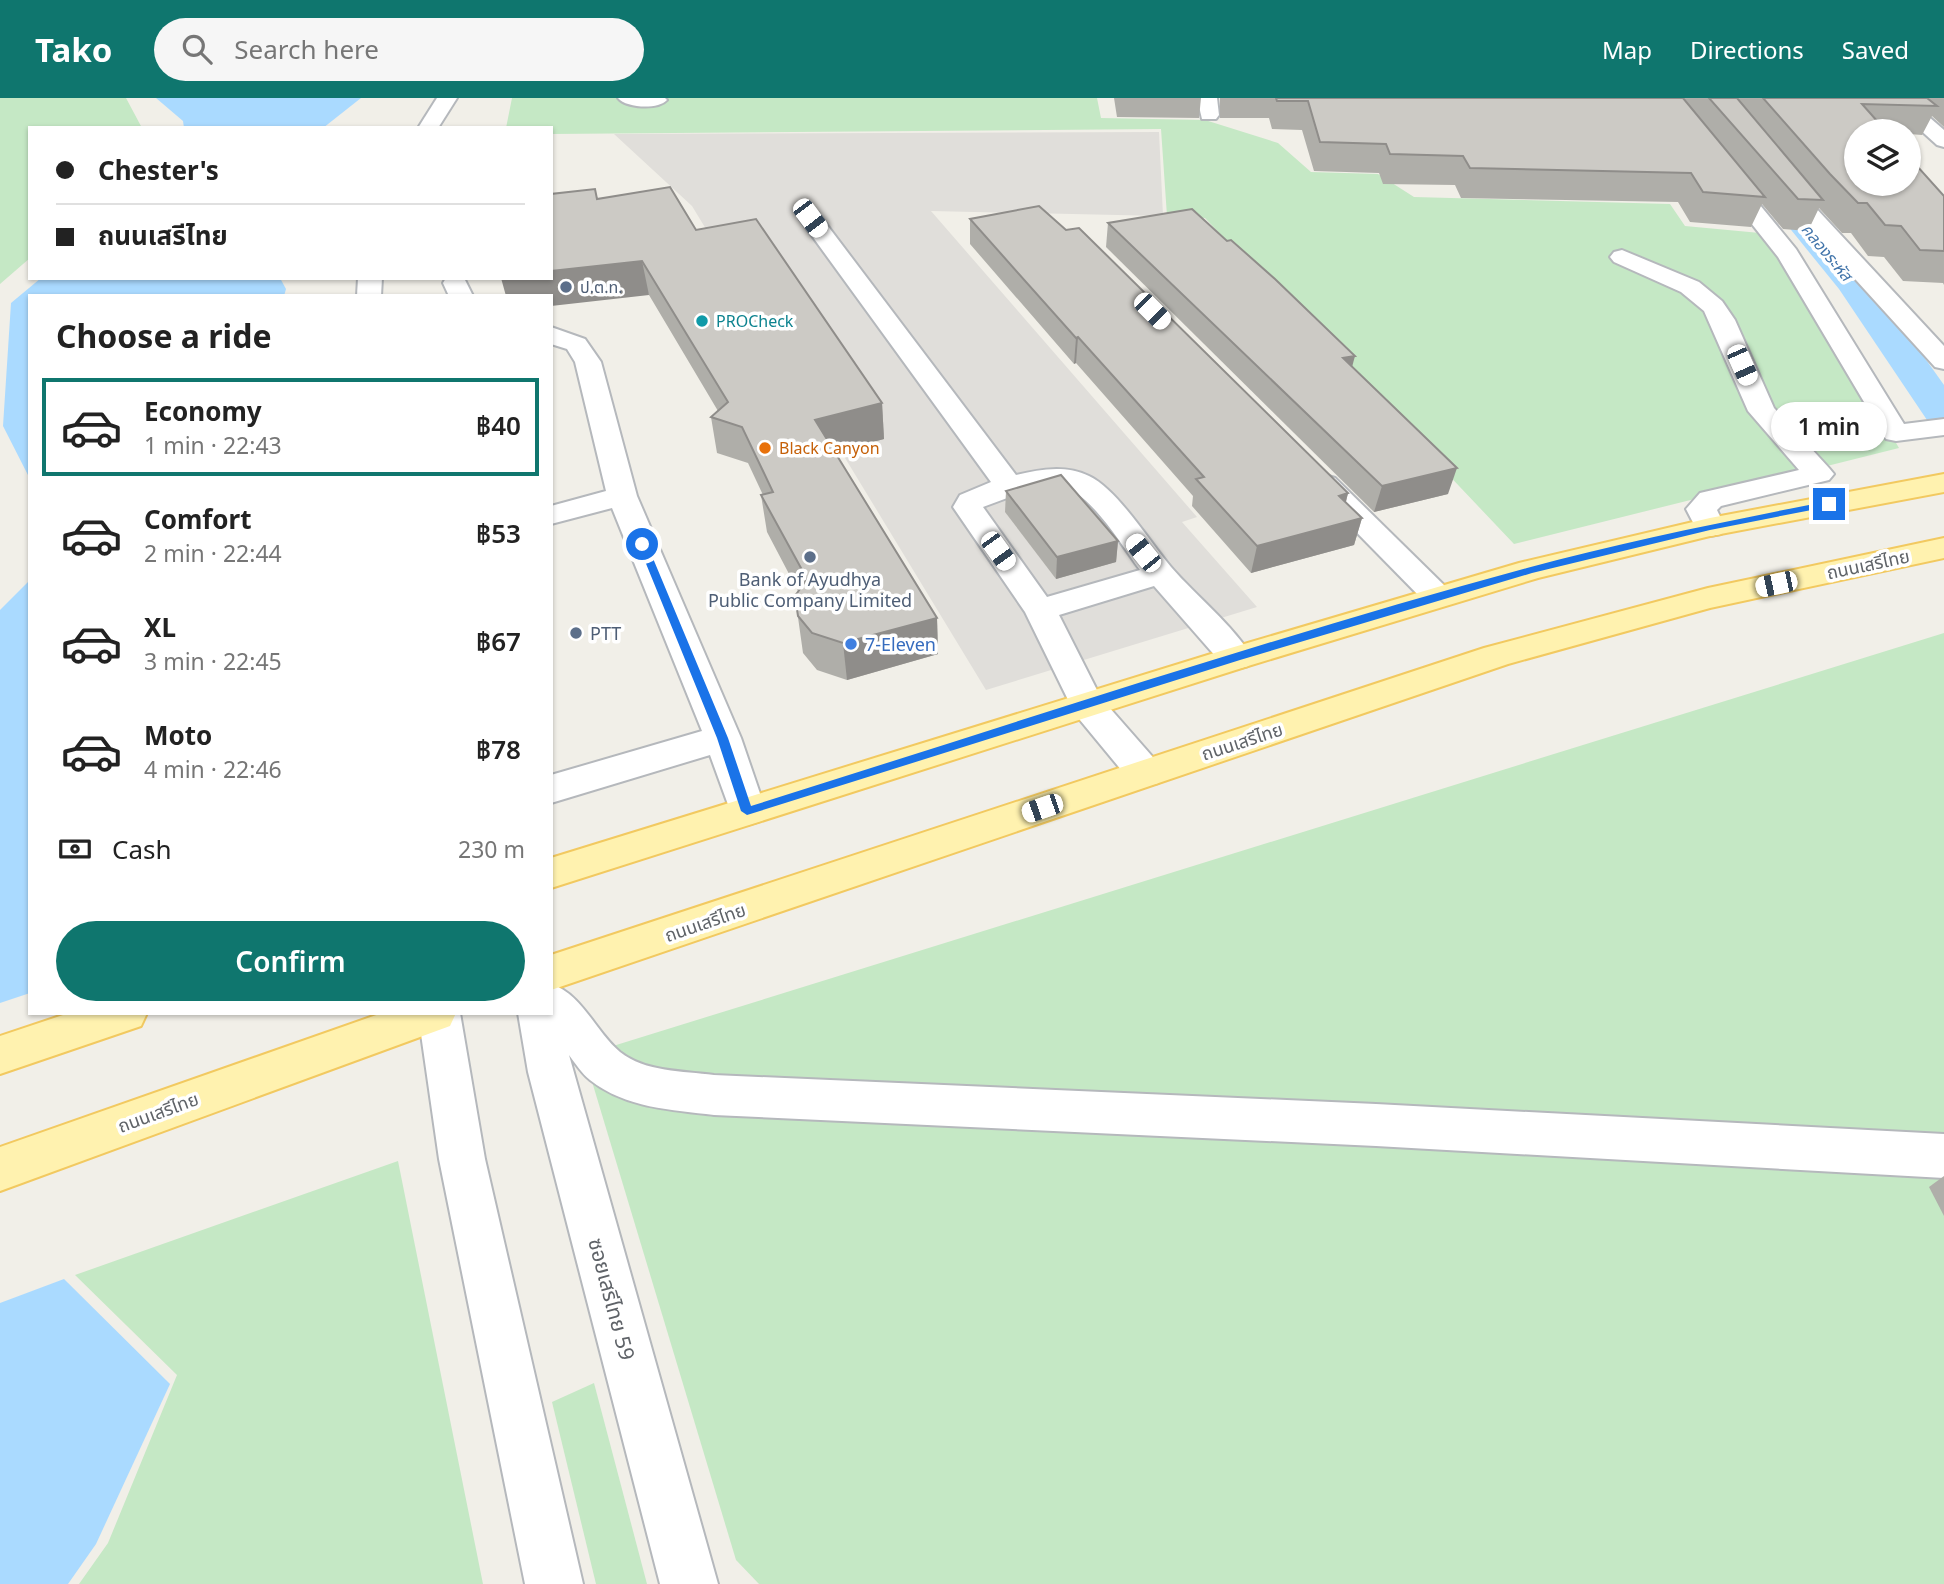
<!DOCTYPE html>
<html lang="en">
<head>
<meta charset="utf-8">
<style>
  body { margin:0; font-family:"Noto Sans","Noto Sans Thai",sans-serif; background:#f6f6f6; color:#222; height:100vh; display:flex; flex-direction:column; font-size:26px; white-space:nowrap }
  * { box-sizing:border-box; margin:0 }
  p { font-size:23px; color:#767676 }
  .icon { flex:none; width:38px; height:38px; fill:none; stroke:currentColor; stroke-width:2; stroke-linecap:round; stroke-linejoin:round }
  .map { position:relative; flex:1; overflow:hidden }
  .sheet { position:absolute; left:28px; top:196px; width:525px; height:721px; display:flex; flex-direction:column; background:#fff; border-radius:0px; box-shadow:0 2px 5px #0004 }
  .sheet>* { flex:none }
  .guide { position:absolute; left:28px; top:28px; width:525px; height:154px; border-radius:0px; box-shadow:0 2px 5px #0004; display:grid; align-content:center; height:154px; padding:0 28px; background:#fff }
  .tools { position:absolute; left:1844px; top:21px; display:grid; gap:14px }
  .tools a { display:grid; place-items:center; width:77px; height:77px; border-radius:50%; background:#fff; box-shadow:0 2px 5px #0004; font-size:35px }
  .end { position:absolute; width:32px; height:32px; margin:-16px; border:9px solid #1a73e8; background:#fff; box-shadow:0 0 0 4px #fff }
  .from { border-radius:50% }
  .bubble { position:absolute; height:49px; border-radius:24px; background:#fff; box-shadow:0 2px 5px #0004; font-size:23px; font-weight:600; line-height:49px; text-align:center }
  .car { position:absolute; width:21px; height:42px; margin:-21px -10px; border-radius:9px; box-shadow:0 0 5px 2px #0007; background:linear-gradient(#fff 24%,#345 0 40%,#fff 0 76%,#345 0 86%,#fff 0) }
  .guide b { display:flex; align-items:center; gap:24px; height:66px; font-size:26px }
  .guide b+b { border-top:2px solid #e0e0e0 }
  .guide i { width:18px; height:18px; background:#222 }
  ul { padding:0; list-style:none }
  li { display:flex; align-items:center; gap:21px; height:98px; margin:0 14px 10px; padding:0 14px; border:4px solid transparent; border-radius:0px }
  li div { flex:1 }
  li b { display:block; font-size:26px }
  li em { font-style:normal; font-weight:600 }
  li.current { border-color:#0f766e }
  li>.icon { width:63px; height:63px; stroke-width:1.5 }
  h2 { padding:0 28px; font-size:32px; line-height:84px }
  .pay { display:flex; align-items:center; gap:18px; height:77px; padding:0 28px; font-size:26px }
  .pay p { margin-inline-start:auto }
  .cta { display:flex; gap:14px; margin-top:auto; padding:14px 28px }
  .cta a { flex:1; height:80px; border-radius:42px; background:#0f766e; color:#fff; font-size:28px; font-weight:600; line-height:80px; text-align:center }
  header { display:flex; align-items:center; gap:42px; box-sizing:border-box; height:98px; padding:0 35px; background:#0f766e; color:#fff }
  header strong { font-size:33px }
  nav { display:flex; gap:38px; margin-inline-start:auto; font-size:24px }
  .search { width:490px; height:63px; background:#f6f6f6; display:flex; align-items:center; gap:18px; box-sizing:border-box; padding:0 24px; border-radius:38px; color:#767676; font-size:26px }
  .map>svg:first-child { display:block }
  .industrial { fill:#e0deda }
  .green { fill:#c5e8c5 }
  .water { fill:#aadaff }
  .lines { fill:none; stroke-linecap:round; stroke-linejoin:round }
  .canal { fill:#aadaff; fill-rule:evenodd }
  .minor-casing { stroke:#b5b8bc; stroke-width:4 }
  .major-casing { stroke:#f2c960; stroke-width:4 }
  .minor { fill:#fff; fill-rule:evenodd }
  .major { fill:#fff2af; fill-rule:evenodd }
  .wall { fill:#afaea9 }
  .shaded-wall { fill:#8f8d8a }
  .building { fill:#cccac5; stroke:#8f8d8a; stroke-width:2 }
  .route { fill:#1a73e8 }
  .service-dot { fill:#5c6f8a; stroke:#fff; stroke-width:2.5 }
  .culture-dot { fill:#0f9aa8; stroke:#fff; stroke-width:2.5 }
  .food-dot { fill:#e8710a; stroke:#fff; stroke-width:2.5 }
  .shop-dot { fill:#3f7fe0; stroke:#fff; stroke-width:2.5 }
  .labels { text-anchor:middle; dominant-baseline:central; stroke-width:7; stroke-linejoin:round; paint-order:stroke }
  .far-water-label { font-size:16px; font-style:italic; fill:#4174aa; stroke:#fff }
  .far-service-label { font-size:16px; fill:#4e5e75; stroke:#fff; text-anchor:start }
  .far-culture-label { font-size:16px; fill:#0d838f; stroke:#fff; text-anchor:start }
  .far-food-label { font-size:16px; fill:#c56008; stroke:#fff; text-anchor:start }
  .street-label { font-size:18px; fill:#5f6368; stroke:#fff }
  .service-label { font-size:18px; fill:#4e5e75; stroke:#fff }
  .shop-label { font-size:18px; fill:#366cbe; stroke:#fff; text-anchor:start }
  .near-street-label { font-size:21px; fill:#5f6368; stroke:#fff }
</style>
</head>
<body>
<header>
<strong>Tako</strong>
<div class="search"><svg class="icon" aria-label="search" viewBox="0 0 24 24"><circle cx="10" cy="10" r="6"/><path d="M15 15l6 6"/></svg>Search here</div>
<nav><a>Map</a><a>Directions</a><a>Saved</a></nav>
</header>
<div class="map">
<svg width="1944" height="1486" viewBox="0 0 1944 1486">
  <rect width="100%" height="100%" fill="#f1efe8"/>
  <polygon class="industrial" points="1159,34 1163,118 931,113 1197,419 1182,424 1257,509 986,592 692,108 614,36"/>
  <g class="green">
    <polygon points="0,0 126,0 142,30 30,30 30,160 0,186"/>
    <polygon points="512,0 1097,0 1101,20 1205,22 1278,45 1311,74 1378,76 1414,99 1670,106 1685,128 1760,135 1813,204 1899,350 1514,446 1205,120 1167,118 1161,31 551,36 551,30 506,30"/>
    <polygon points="1944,535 1944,1486 759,1486 736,1462 584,957"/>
    <polygon points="398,1063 483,1486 79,1486 108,1445 177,1277 75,1177"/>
    <polygon points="594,1285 647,1486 596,1486 552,1304"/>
  </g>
  <g class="water">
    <polygon points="156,0 361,0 323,30 184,30 183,23"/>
    <polygon points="41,180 280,180 286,191 284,198 30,198 30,381 3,328 11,205"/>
    <polygon points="30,482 30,895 0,905 0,512"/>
    <polygon points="64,1181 170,1286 96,1446 68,1486 0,1486 0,1205"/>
  </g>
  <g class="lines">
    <polygon class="canal" points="1684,0 1715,0 1865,176 1944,287 1944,328 1929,325 1839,191"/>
    <defs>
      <g id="minor">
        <polygon points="437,0 457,0 438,30 418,30"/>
        <path d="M618,0H665L667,2C658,12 626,10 618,0Z"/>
        <polygon points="1197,0 1217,0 1219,17 1216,21 1202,21"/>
        <polygon points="1652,0 1672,0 1796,151 1904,326 1944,321 1944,337 1896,343 1886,341 1778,159"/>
        <polygon points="1705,0 1725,0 1813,107 1944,248 1944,271 1935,269 1797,117"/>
        <polygon points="1885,0 1907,0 1944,32 1944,49 1937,47"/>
        <path d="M810,113L818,115L1016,377C1041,371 1066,367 1089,378C1117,391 1150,444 1171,469C1197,499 1232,526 1253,560L1248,568L1236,571L1224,568L1154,488L1059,517L1101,600L1158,665L1163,675L1158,685L1145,688L1132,685L1075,616L1025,514L953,409L960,397L991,384L799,120L802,115ZM1058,388C1088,390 1122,448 1140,472L1047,499L983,409L1026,393Z"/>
        <polygon points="1622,152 1699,184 1722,203 1735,222 1774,310 1829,370 1834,376 1829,382 1721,408 1717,412 1725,429 1721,436 1710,438 1699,436 1686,411 1700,395 1799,372 1748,313 1704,213 1681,194 1614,164 1610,159 1614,154"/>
        <polygon points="358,180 382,180 381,198 357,198"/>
        <polygon points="446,180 464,180 473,198 449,198 443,185"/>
        <polygon points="551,229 585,241 601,264 637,398 741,640 766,713 760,723 747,727 734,723 710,657 551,705 551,677 702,633 612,410 551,426 551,408 606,393 575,264 567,251 551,246"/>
        <polygon points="1325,377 1335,380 1449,492 1454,499 1449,506 1438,509 1427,506 1315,392 1310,386 1315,380"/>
        <path d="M551,886C583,897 595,933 620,954C645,974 683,973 714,977L1376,1006L1944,1036V1080L1376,1048L714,1017C672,1012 625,1010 590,982C582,976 575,965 569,957L718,1486H660L528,974L518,915H551Z"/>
        <polygon points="418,915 460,915 485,1061 583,1486 525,1486 439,1061"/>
      </g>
      <g id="major">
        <polygon points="1944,376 1944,394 1710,438 1538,480 1248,568 551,790 551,760 1224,552 1519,465 1710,420"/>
        <polygon points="1944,440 1944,460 1710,510 1508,566 551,892 551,857 1484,550 1708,490"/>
        <polygon points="69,915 147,915 141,928 0,976 0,938"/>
        <polygon points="382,915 456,915 450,928 0,1093 0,1049"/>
      </g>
    </defs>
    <use href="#minor" class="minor-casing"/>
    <use href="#major" class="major-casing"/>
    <use href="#minor" class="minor"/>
    <use href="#major" class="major"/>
  </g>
  <g class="wall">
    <polygon points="1114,0 1201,0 1199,20 1117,19"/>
    <polygon points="1220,0 1944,0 1944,29 1932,18 1922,37 1909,36 1909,33 1857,33 1944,98 1944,187 1943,185 1903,183 1884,159 1868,158 1851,135 1842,135 1819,110 1808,133 1783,131 1762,106 1751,129 1690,124 1678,104 1461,100 1455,87 1383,86 1379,75 1314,73 1302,32 1272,31 1269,20 1220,20"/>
    <polygon points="597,101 696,132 882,305 884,341 835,354 937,520 938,556 847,582 817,572 803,555 795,498 798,493 767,434 761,397 763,397 748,365 717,355 711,319 718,313 649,197"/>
    <polygon points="970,121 1348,395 1346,404 1362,420 1354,447 1251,475 1192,408 1193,398 1076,265 1074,266 970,146"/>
    <polygon points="1108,125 1352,268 1448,396 1374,414 1106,149"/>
    <polygon points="1006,393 1118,443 1116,464 1056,481 1005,414"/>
    <polygon points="1944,1078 1944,1118 1929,1089"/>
  </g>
  <g class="shaded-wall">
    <polygon points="642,163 649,197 551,208 551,198 506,198 501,180 551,180 551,173"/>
    <polygon points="1078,239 1076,265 1074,266 1076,240"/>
    <polygon points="1355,258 1348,284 1343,260"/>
    <polygon points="882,305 884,341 819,358 815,322"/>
    <polygon points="1457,370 1448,396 1374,414 1382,388"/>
    <polygon points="1348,395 1341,422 1339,398"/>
    <polygon points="1362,420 1354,447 1251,475 1257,448"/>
    <polygon points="1118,443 1116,464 1056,481 1057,459"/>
    <polygon points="937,520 938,556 847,582 843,545"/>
  </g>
  <g class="building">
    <polygon points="1276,0 1683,0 1765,99 1703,94 1691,75 1470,70 1463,58 1390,56 1386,46 1320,44 1308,3 1277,3"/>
    <polygon points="1709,0 1737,0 1823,102 1798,101"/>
    <polygon points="1763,0 1927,0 1937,8 1862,6 1886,33 1857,33 1857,86 1909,86 1909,59 1944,98 1944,153 1920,152 1901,128 1885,127 1867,105 1858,105 1830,76"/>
    <polygon points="670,89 696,132 756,121 882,305 815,322 937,520 843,545 812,535 798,518 795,498 807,481 761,397 773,394 742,329 711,319 728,304 642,163 551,173 551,96 595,91 597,101"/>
    <polygon points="1039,108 1066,132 1079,130 1348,395 1339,398 1362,420 1257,448 1196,381 1204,379 1078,239 1076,240 970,121"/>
    <polygon points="1192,111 1227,143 1231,142 1275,181 1355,258 1343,260 1457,370 1382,388 1108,125"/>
    <polygon points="1061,377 1118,443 1057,459 1006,393"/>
  </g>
  <path class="route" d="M1829,403L1834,406L1832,408L1710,432L1532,475L1240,562L747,717L741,713L717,640L638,446L642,443L647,446L728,640L751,708C1009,627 1266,541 1527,470C1626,443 1728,423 1829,403Z"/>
  <g class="service-dot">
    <circle cx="566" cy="189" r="7"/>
    <circle cx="810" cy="459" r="7"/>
    <circle cx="576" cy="535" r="7"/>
  </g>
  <circle class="culture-dot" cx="702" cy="223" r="7"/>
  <circle class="food-dot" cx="765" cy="350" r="7"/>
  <circle class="shop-dot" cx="851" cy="546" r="7"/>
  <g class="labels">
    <g class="far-water-label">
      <text transform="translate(1827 154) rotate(50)">คลองระหัส</text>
    </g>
    <g class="far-service-label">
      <text x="580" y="189">ป.ต.ท.</text>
    </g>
    <g class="far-culture-label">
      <text x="716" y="223">PROCheck</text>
    </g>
    <g class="far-food-label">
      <text x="779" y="350">Black Canyon</text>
    </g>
    <g class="street-label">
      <text transform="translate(1868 466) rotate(-12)">ถนนเสรีไทย</text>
      <text transform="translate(1242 643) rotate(-18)">ถนนเสรีไทย</text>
      <text transform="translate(705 824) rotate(-19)">ถนนเสรีไทย</text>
      <text transform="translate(158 1014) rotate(-20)">ถนนเสรีไทย</text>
    </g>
    <g class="service-label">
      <text x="810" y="481">Bank of Ayudhya<tspan x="810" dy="21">Public Company Limited</tspan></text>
      <text x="590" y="535" text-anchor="start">PTT</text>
    </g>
    <g class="shop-label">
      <text x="865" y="546">7-Eleven</text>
    </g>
    <g class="near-street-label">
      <text transform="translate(612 1201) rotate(75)">ซอยเสรีไทย 59</text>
    </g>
  </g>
</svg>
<div class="tools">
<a><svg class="icon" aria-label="layers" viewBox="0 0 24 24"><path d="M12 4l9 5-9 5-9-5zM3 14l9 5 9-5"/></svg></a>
</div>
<i class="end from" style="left:642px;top:446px"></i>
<i class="end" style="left:1829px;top:406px"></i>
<div class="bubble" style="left:1771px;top:304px;width:116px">1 min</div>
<i class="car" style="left:810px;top:120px;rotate:143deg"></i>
<i class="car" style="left:1152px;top:213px;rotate:135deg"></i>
<i class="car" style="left:1742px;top:267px;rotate:156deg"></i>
<i class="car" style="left:998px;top:453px;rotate:144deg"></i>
<i class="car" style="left:1143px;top:455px;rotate:321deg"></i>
<i class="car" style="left:1776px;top:486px;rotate:258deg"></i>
<i class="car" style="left:1042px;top:710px;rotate:251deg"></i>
<div class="guide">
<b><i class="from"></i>Chester's</b>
<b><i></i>ถนนเสรีไทย</b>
</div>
<section class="sheet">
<h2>Choose a ride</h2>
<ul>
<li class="current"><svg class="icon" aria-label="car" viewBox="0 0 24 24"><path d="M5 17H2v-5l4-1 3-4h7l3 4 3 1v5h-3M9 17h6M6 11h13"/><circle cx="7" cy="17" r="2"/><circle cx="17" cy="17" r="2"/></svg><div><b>Economy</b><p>1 min · 22:43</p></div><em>฿40</em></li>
<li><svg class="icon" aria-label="car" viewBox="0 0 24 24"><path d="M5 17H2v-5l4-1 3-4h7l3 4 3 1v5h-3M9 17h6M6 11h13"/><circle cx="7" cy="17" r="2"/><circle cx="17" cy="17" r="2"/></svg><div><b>Comfort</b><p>2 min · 22:44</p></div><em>฿53</em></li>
<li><svg class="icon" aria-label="car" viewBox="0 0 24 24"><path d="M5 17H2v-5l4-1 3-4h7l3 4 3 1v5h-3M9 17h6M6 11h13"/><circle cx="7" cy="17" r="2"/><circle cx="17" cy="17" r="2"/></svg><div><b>XL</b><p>3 min · 22:45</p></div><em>฿67</em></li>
<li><svg class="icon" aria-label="car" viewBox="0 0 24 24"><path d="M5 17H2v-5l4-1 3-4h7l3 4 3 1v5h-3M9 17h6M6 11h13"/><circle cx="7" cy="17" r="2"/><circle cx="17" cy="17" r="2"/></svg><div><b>Moto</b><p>4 min · 22:46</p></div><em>฿78</em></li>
</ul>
<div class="pay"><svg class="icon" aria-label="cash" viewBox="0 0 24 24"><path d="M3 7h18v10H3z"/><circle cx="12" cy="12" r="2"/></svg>Cash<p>230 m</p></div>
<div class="cta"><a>Confirm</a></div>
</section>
</div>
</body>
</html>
